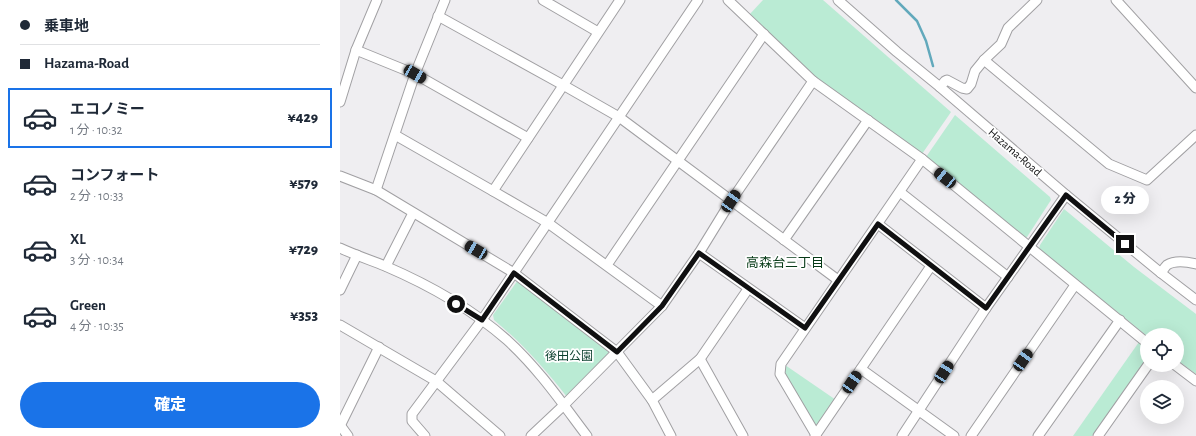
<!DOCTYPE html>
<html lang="ja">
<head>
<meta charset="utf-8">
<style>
  body { margin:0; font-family:"Alegreya Sans","Noto Sans JP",sans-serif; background:#f2f2f3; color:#1f2937; height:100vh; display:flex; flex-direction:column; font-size:15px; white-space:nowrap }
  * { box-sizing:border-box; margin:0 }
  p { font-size:13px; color:#747a83 }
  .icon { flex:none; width:22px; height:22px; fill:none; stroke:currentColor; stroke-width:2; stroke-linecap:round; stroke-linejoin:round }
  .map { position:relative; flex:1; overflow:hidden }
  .side { display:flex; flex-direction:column; background:#fff; width:340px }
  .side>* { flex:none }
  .hud { display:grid; align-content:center; height:88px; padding:0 20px; background:#fff }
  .buttons { position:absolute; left:800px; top:328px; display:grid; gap:8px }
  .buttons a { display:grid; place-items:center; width:44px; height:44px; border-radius:50%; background:#fff; box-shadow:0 4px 16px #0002; font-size:20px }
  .end { position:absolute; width:18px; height:18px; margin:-9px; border:5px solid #101011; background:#fff; box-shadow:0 0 0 2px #fff }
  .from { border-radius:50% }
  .bubble { position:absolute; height:28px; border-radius:14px; background:#fff; box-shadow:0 4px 16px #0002; font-size:13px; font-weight:800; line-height:28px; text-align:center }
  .car { position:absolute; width:12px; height:24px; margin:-12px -6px; border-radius:5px; box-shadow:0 0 3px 1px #0007; background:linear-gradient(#222 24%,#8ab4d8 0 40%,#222 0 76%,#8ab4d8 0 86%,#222 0) }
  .hud b { display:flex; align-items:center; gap:14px; height:38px; font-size:15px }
  .hud b+b { border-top:1px solid #e0e1e3 }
  .hud i { width:10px; height:10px; background:#1f2937 }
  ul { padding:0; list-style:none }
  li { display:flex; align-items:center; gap:12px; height:60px; margin:0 8px 6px; padding:0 12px; border:2px solid transparent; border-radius:0px }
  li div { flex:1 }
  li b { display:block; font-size:15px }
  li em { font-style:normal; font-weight:800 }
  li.current { border-color:#1a73e8 }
  li>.icon { width:36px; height:36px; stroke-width:1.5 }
  .action { display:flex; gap:8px; margin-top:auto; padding:8px 20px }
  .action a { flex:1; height:46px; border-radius:24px; background:#1a73e8; color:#fff; font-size:16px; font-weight:800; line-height:46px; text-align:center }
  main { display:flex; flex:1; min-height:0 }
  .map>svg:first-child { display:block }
  .green { fill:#baebd4 }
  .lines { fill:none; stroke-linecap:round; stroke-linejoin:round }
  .stream { stroke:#62a9bc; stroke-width:2.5 }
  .minor-casing { stroke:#a1a0a3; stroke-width:11 }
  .minor { stroke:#fff; stroke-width:9 }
  .route { stroke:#101011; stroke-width:5 }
  .labels { text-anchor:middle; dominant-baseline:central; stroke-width:3.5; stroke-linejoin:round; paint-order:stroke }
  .street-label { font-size:12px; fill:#101011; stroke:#fff }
  .park-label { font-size:12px; fill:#093f2c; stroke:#fff }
  .neighbourhood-label { font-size:13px; fill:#063a17; stroke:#fff }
</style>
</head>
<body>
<main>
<section class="side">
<div class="hud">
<b><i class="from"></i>乗車地</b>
<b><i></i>Hazama-Road</b>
</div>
<ul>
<li class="current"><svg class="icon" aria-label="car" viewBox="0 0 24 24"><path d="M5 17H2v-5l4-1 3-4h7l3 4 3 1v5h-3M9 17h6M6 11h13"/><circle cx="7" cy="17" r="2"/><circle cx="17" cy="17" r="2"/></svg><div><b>エコノミー</b><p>1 分 · 10:32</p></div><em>¥429</em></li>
<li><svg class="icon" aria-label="car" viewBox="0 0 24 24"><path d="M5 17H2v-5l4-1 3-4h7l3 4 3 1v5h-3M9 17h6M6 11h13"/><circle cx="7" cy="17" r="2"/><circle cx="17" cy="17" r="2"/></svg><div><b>コンフォート</b><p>2 分 · 10:33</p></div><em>¥579</em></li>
<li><svg class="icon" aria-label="car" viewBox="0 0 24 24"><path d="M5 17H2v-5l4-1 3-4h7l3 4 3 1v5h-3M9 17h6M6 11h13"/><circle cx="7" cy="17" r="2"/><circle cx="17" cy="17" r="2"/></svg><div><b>XL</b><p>3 分 · 10:34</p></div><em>¥729</em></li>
<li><svg class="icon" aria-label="car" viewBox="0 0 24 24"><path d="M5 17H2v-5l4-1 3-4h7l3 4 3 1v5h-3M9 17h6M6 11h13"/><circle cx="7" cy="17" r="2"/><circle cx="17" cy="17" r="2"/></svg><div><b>Green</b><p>4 分 · 10:35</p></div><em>¥353</em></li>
</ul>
<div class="action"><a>確定</a></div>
</section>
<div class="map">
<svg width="856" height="436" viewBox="0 0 856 436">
  <rect width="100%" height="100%" fill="#efeef1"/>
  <g class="green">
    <polygon points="423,0 483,0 611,112 582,154 474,77 409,15"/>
    <polygon points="615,115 710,197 711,200 687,237 683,237 586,157"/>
    <polygon points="724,209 794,267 856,314 856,374 837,360 837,335 807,335 807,336 699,249 700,245"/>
    <path d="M178,280L269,351V354L227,397C205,369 182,343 154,320L153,315Z"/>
    <polygon points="799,342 807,349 807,358 752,436 733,436"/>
    <polygon points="445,365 496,400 478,426 474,426 443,372"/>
  </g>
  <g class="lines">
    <polyline class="stream" points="556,0 577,21 586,41 593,66"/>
    <defs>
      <g id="minor">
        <polyline points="203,0 258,32"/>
        <polyline points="388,0 473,81 582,159 807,343"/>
        <polyline points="498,0 557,52 600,87 726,195 821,273 856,300"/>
        <polyline points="776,0 856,88"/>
        <polyline points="98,16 223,85 279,117 498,280"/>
        <polyline points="16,50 75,74 188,138"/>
        <polyline points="644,60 769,164 807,180 856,135"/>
        <polyline points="600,87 605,81 607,80 622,88 627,89 631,84 635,71 644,60 661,44 668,28 697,0"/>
        <polyline points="0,102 16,50 37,0"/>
        <polyline points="55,135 153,191 208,223 322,306"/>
        <polyline points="0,176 36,190 174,273 277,352 312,400 331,436"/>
        <polyline points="36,190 75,74 105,0"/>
        <polyline points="153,191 280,0"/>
        <polyline points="560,192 668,277"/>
        <polyline points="538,224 646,308"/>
        <polyline points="444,240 528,120"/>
        <path d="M0,248C15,255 30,260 45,266C87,284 133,310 167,340C198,368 222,403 247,436"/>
        <polyline points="359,253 465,328"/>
        <polyline points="267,265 424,34"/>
        <polyline points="46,266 73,213"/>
        <path d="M821,273C823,270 825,267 827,265C835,260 848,262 856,264"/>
        <polyline points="0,290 17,255"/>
        <polyline points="0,325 96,381 160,436"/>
        <polyline points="360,359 403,436"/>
        <polyline points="835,365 856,381"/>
        <polyline points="521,369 614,436"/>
        <polyline points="312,400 360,359 408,289"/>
        <polyline points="0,425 8,436"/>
        <polyline points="0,426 39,347"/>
        <polyline points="476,435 440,374 441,364 582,159"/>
        <polyline points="85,436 72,421 72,414 142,320 358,0"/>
        <polyline points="191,436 224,405 322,306 359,253 391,201 473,81"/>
        <polyline points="475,436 591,266"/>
        <polyline points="562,436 646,308 726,195"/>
        <polyline points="631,436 735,285"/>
        <polyline points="698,436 780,320"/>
        <polyline points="758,436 808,365"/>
      </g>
    </defs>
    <use href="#minor" class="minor-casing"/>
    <use href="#minor" class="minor"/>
  </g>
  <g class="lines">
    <polyline class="route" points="116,304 142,320 174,273 277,352 322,306 359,253 465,328 538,224 646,308 726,195 785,244"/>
  </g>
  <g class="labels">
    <g class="street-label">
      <text transform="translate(675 152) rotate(41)">Hazama-Road</text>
    </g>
    <g class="park-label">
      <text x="229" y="356">後田公園</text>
    </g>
    <g class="neighbourhood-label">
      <text x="445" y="263">高森台三丁目</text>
    </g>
  </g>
</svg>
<div class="buttons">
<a><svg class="icon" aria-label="locate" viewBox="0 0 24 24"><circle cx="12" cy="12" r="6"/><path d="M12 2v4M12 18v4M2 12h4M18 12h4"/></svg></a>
<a><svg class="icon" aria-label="layers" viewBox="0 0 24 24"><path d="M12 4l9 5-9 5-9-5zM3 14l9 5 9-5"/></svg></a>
</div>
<i class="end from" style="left:116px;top:304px"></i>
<i class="end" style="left:785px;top:244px"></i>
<div class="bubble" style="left:761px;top:186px;width:48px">2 分</div>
<i class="car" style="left:75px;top:74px;rotate:120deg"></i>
<i class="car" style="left:605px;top:178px;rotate:309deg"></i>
<i class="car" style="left:391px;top:201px;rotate:34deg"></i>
<i class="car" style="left:136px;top:250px;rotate:300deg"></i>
<i class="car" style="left:683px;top:360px;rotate:35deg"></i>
<i class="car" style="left:604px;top:372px;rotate:33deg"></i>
<i class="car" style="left:512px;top:382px;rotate:34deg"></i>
</div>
</main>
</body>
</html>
